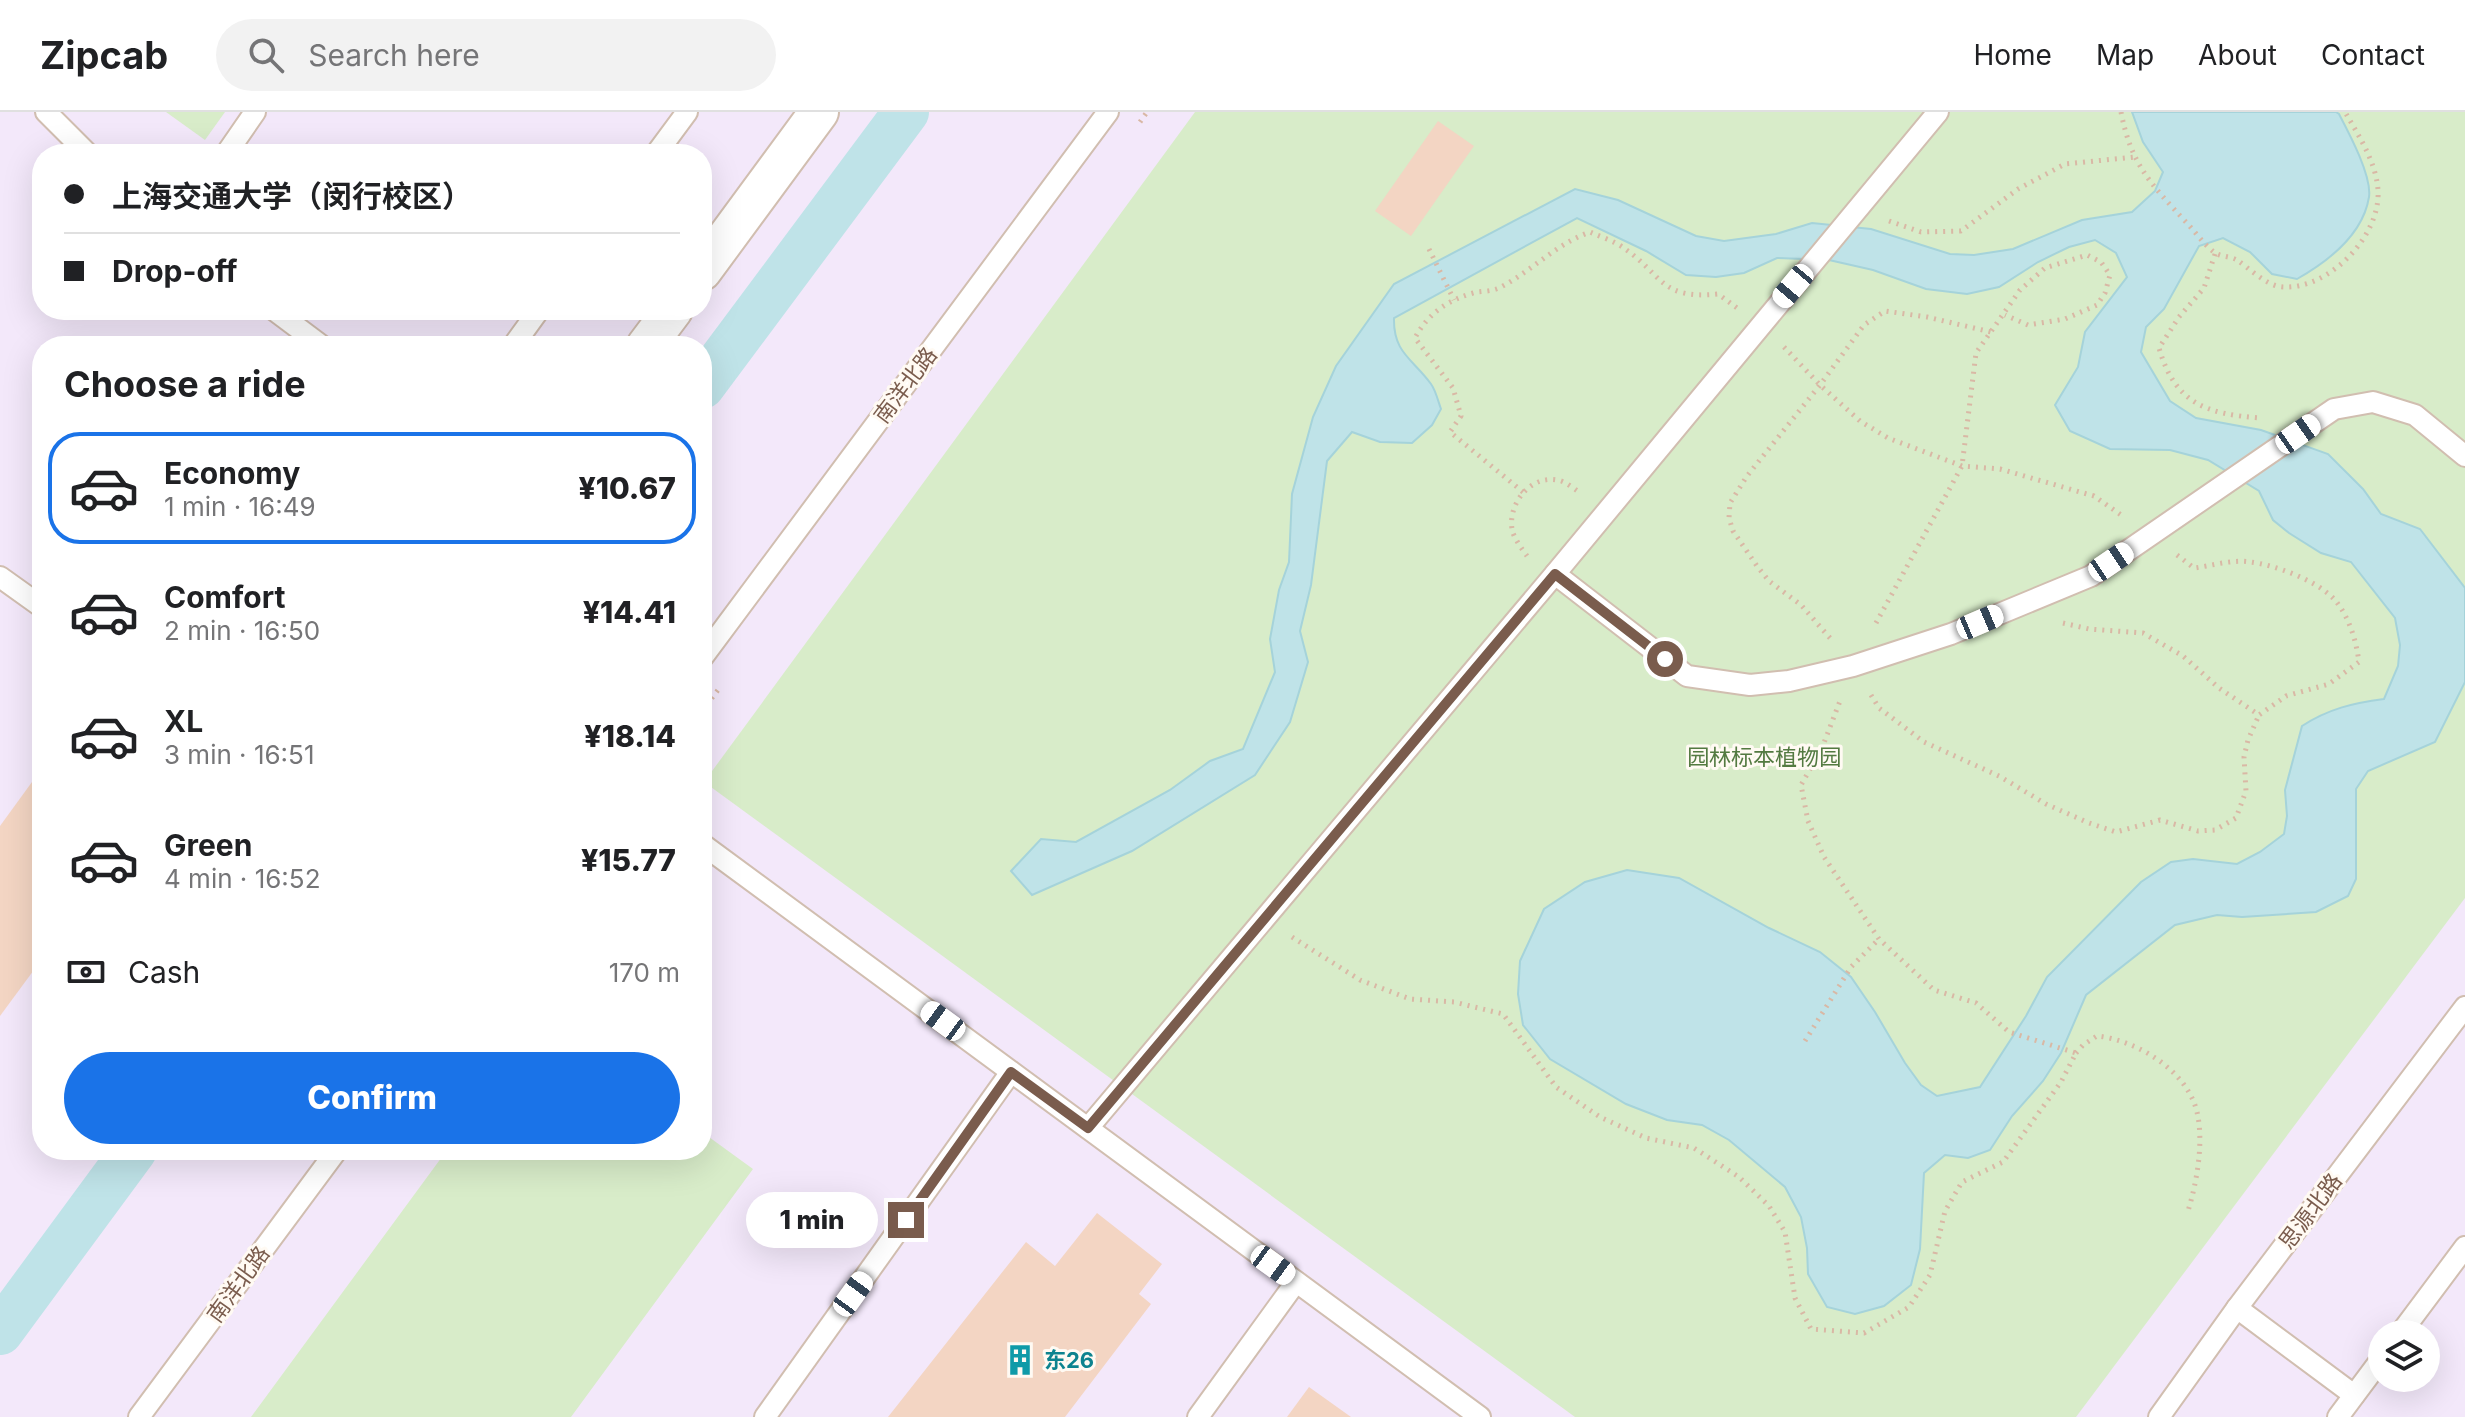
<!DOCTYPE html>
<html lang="en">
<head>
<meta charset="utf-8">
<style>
  body { margin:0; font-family:Inter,"Noto Sans SC",sans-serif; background:#f2f2f2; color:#202124; height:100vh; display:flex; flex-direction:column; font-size:30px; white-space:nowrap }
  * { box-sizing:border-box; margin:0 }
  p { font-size:26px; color:#757577 }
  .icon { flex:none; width:44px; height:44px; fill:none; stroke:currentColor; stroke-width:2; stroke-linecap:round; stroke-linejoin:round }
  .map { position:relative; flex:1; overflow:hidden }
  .panel { position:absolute; left:32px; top:224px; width:680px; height:824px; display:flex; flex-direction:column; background:#fff; border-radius:32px; box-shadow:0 8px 32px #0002 }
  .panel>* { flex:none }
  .top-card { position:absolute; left:32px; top:32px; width:680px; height:176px; border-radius:32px; box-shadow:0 8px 32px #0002; display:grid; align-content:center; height:176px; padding:0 32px; background:#fff }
  .buttons { position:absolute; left:2368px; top:1208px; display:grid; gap:16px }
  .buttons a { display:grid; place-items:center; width:72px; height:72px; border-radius:50%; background:#fff; box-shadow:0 8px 32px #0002; font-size:40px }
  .end { position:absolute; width:36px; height:36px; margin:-18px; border:10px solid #7a5c4d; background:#fff; box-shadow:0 0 0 4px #fff }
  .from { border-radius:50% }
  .bubble { position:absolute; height:56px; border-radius:28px; background:#fff; box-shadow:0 8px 32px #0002; font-size:26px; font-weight:800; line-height:56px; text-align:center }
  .car { position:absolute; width:24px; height:48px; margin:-24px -12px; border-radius:10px; box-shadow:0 0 6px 2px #0007; background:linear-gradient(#fff 24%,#345 0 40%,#fff 0 76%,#345 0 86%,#fff 0) }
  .top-card b { display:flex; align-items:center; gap:28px; height:76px; font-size:30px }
  .top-card b+b { border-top:2px solid #e0e0e0 }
  .top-card i { width:20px; height:20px; background:#202124 }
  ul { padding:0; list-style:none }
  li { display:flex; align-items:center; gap:24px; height:112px; margin:0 16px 12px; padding:0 16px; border:4px solid transparent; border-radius:32px }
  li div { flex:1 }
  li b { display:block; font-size:30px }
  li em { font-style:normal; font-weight:800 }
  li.selected { border-color:#1a73e8 }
  li>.icon { width:72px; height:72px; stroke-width:1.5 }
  h2 { padding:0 32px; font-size:36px; line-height:96px }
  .pay { display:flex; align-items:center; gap:20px; height:88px; padding:0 32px; font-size:30px }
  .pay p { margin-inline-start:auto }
  .cta { display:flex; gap:16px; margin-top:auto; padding:16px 32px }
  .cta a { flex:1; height:92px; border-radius:48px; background:#1a73e8; color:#fff; font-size:32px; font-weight:800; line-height:92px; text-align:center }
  header { display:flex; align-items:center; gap:48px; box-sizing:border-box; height:112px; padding:0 40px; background:#fff; border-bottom:2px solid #e0e0e0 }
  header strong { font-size:38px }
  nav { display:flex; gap:44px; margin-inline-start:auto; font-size:28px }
  .search { width:560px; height:72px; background:#f2f2f2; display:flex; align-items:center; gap:20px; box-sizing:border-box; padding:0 28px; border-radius:44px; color:#757577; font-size:30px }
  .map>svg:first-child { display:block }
  .education { fill:#f3e8fa; fill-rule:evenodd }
  .green { fill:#d8ecc9 }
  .water { fill:#bfe3e8; stroke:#a5d3da; stroke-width:2 }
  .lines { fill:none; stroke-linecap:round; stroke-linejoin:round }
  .canal { stroke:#bfe3e8; stroke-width:46 }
  .building { fill:#f3d5c3 }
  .lane-casing { stroke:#d1beb0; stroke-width:24 }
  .street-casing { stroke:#d1beb0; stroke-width:42 }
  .path { stroke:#d9b8a5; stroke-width:5; stroke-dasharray:2 6; stroke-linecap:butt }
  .lane { stroke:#fff; stroke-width:20 }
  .street { stroke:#fff; stroke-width:38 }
  .route { stroke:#7a5c4d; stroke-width:10 }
  .labels { text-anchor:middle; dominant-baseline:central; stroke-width:6; stroke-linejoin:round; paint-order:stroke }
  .street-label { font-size:22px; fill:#7a5c4d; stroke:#fffaf3 }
  .park-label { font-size:22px; fill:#537a41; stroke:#fffaf3 }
  .culture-label { font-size:22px; font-weight:bold; fill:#0d838f; stroke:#fffaf3; text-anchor:start }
</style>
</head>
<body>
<header>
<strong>Zipcab</strong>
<div class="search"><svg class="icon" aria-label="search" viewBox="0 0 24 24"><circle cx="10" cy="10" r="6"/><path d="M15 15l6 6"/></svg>Search here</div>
<nav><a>Home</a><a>Map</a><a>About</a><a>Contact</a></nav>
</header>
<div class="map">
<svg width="2465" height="1305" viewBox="0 0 2465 1305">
  <rect width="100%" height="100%" fill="#fdf6ec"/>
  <path class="education" d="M0,0H2465V1305H0ZM42,42H702V198H42ZM42,234H702V1038H42ZM2382,1222H2426V1266H2382Z"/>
  <g class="green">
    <polygon points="166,0 225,0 205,28"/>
    <polygon points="1195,0 2465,0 2465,786 2076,1305 1575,1305 704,670"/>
    <polygon points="702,1020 753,1057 571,1305 251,1305 447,1038 702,1038"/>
  </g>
  <path class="water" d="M2132,0H2336L2339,2C2349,21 2372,64 2369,85C2363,123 2327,150 2297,167L2272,162L2250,140L2223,126L2199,134L2164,197L2146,215L2141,240L2170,289L2196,306L2261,318L2328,342L2363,377L2381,402L2420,417L2465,476V570L2435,630L2368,659L2356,677V767L2348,784L2316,800L2242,805L2217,803L2175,813L2086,883L2061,941L2043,969L2012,1004L1990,1038L1968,1046L1945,1043L1924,1061L1920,1137L1911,1173L1884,1194L1855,1202L1827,1195L1808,1162L1807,1136L1801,1105L1785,1075L1729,1028L1702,1013L1667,1008L1626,992L1550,947L1523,913L1518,882L1520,849L1544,797L1585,770L1627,758L1679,766L1769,816L1820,840L1851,865L1875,900L1905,951L1921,973L1937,984L1980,975L2026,904L2047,865L2141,770L2171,750L2193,747L2237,752L2260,740L2284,722L2287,704L2285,678L2302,614C2328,597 2353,591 2384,587L2398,554L2400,533L2395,506L2351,450L2321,441L2289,421L2273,408L2259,379L2208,348L2170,338L2110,337L2070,319L2055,293L2078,255L2085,220L2127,165L2116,141L2095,128L2069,135L2038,150L1999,175L1967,182L1926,177L1873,158L1829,148L1777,146L1744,161L1716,165L1686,163L1646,139L1577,106L1394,206C1393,241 1413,247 1431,272C1436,279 1438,289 1441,297L1432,313L1412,331L1380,330L1352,320L1327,349L1311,473L1300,519L1308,550L1290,610L1255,663L1132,739L1032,783L1011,759L1041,727L1076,730L1170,678L1210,649L1243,637L1275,560L1270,527L1279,478L1289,450L1292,382L1313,305L1336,254L1394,172L1575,77L1618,88L1696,124L1724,129L1776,122L1812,111L1871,117L1950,142L1974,143L2013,137L2082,108L2132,100L2155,79L2163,60L2143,30Z"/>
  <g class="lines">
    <g class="canal">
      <polyline points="702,274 906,0"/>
      <polyline points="0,1220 134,1038"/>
    </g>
  </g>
  <g class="building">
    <polygon points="1438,9 1474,34 1411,124 1375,99"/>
    <polygon points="32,670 42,678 42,847 0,904 0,714"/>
    <polygon points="1097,1101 1162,1152 1139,1182 1151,1192 1065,1305 888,1305 1026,1130 1055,1154"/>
    <polygon points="1309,1275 1351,1305 1287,1305"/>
  </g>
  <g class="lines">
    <defs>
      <g id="lane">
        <polyline points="46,0 88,42"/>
        <polyline points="226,42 255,0"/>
        <polyline points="656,42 687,0"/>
        <polyline points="274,198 322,234"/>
        <polyline points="513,234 539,198"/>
        <polyline points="1555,462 1687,564 1750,573 1789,569 1853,554 1951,522 2091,464 2334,297 2373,290 2415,303 2465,344"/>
        <polyline points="0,465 42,495"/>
        <polyline points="702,546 1108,0"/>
        <polyline points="702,732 1480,1305"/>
        <polyline points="1088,1016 1555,462 1938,0"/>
        <polyline points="2237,1196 2354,1283"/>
        <polyline points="2400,1222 2465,1135"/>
        <polyline points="139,1305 337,1038"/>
        <polyline points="765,1305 1011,960"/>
        <polyline points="1198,1305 1296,1170"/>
        <polyline points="2159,1305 2237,1196 2465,895"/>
        <polyline points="2338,1305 2382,1246"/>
      </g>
      <g id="street">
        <polyline points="702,159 819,0"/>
        <polyline points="646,234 673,198"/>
      </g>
    </defs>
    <use href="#lane" class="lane-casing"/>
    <use href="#street" class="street-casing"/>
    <g class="path">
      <path d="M2121,0C2131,52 2150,71 2185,109C2194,118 2203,132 2214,140C2220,145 2230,144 2237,148C2250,157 2268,175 2284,175C2329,177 2381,124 2378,78C2376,50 2359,24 2345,0"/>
      <polyline points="1140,10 1147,0"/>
      <polyline points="1889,109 1921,120 1961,119 2018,77 2065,52 2135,45"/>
      <polyline points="1429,137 1454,188"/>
      <path d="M2215,142L2204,176L2179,205L2159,236C2175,292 2207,302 2260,306"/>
      <polyline points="1784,235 1820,273 1860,309 1888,326 1962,354 2000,357 2094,384 2124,405"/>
      <path d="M1523,380L1450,320L1461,304L1453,276L1415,226C1428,201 1449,187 1477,180C1485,179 1494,179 1501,175C1533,158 1556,132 1590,120C1601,125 1615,129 1625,137C1663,163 1660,188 1718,182L1737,196"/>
      <path d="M1527,444C1522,437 1513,425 1512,417C1508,392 1530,363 1557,368C1565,369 1573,376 1579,380"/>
      <polyline points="1876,511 1962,354 1976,241 2020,178 2045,156 2087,143 2101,150 2110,163 2105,181 2097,193 2065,207 2028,213 2005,203"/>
      <path d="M2063,511L2089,517L2143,521L2183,544L2219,576L2259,603L2286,584L2329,572L2359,550C2356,528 2349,504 2334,487C2316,468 2275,453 2250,450C2232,447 2211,454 2194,456L2177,443"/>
      <polyline points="1830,526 1801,493 1769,469 1757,454 1733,419 1729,406 1730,391 1747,364 1820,273 1864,213 1885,199 1927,205 1991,220"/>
      <polyline points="1871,583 1879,596 1924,630 1999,664 2046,692 2089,711 2116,720 2160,708 2198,719 2215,718 2236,706 2246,679 2244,645 2248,628 2259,603"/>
      <polyline points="702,599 721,574"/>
      <polyline points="1292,825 1360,868 1410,887 1454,890 1503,902 1556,975 1600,1005 1646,1026 1694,1036 1739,1065 1769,1094 1785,1120 1795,1186 1811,1217 1864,1221 1909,1195 1930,1163 1945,1099 1962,1070 2003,1050 2061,970 2076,941 2009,920 1976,891 1934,878 1879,827 1824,745 1808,709 1801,673 1822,636 1840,589"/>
      <polyline points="1805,929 1851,855 1879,827"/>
      <path d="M2076,941L2083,933L2097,924C2136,928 2187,958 2197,1000C2204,1030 2197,1070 2188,1099"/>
    </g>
    <use href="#lane" class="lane"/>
    <use href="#street" class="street"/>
  </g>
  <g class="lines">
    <polyline class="route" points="906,1108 1011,960 1088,1016 1555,462 1665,547"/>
  </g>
  <defs>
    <symbol id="building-bare" viewBox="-9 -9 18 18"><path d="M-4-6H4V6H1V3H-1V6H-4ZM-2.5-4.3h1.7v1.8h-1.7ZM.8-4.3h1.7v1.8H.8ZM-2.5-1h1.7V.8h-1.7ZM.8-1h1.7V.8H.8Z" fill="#0f9aa8" stroke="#fffaf3" stroke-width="2.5" paint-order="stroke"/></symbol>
  </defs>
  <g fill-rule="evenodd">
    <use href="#building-bare" x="998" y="1226" width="44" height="44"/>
  </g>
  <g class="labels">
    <g class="street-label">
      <text transform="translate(905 273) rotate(-53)">南洋北路</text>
      <text transform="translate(2310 1099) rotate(-53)">思源北路</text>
      <text transform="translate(238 1172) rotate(-54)">南洋北路</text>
    </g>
    <g class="park-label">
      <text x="1764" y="645">园林标本植物园</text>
    </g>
    <g class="culture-label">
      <text x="1044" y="1248">东26</text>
    </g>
  </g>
</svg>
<div class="buttons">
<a><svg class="icon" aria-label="layers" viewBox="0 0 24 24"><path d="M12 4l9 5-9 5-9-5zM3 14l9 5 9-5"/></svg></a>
</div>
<i class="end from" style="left:1665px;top:547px"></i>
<i class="end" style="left:906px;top:1108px"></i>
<div class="bubble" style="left:746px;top:1080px;width:132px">1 min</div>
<i class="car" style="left:1793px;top:174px;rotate:220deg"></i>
<i class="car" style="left:2298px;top:322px;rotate:55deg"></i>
<i class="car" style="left:2111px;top:450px;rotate:56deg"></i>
<i class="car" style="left:1980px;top:510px;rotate:67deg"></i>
<i class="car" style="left:943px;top:909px;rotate:306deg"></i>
<i class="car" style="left:1273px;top:1153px;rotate:126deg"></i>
<i class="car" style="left:853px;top:1182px;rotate:36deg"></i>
<div class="top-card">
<b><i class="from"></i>上海交通大学（闵行校区）</b>
<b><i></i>Drop-off</b>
</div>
<section class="panel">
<h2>Choose a ride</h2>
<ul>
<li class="selected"><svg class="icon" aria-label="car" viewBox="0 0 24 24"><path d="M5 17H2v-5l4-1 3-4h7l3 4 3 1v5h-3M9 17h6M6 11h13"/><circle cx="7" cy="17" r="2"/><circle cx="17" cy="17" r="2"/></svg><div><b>Economy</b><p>1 min · 16:49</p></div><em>¥10.67</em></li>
<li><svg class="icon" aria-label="car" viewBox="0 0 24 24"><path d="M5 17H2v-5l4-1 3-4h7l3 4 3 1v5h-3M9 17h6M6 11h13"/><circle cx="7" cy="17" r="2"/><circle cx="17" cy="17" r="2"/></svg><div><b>Comfort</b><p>2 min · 16:50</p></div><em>¥14.41</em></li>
<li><svg class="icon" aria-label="car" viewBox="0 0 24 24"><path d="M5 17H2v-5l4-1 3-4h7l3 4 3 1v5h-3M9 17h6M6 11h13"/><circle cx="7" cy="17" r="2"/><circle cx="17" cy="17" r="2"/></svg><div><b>XL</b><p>3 min · 16:51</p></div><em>¥18.14</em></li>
<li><svg class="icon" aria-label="car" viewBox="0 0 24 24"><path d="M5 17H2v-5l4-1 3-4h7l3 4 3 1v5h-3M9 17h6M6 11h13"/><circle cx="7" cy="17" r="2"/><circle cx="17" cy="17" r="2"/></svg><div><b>Green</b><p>4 min · 16:52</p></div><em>¥15.77</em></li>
</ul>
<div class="pay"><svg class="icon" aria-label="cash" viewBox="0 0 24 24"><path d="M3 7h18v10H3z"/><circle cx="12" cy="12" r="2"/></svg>Cash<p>170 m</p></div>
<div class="cta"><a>Confirm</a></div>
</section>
</div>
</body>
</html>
